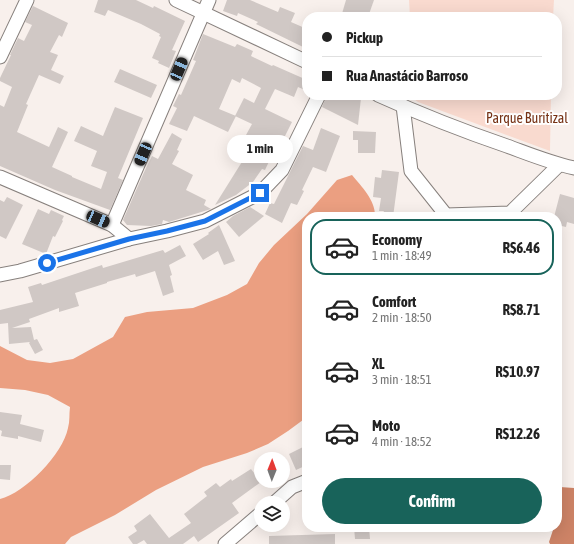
<!DOCTYPE html>
<html lang="en">
<head>
<meta charset="utf-8">
<style>
  body { margin:0; font-family:"Asap Condensed",sans-serif; background:#f2f2f2; color:#222; height:100vh; display:flex; flex-direction:column; font-size:15px; white-space:nowrap }
  * { box-sizing:border-box; margin:0 }
  p { font-size:13px; color:#767676 }
  .icon { flex:none; width:22px; height:22px; fill:none; stroke:currentColor; stroke-width:2; stroke-linecap:round; stroke-linejoin:round }
  .map { position:relative; flex:1; overflow:hidden }
  .details { position:absolute; left:302px; top:212px; width:260px; height:320px; display:flex; flex-direction:column; background:#fff; border-radius:16px; box-shadow:0 4px 16px #0002 }
  .details>* { flex:none }
  .guide { position:absolute; left:302px; top:12px; width:260px; height:88px; border-radius:16px; box-shadow:0 4px 16px #0002; display:grid; align-content:center; height:88px; padding:0 20px; background:#fff }
  .needle { width:26px; rotate:1deg }
  .tools { position:absolute; left:254px; top:452px; display:grid; gap:8px }
  .tools a { display:grid; place-items:center; width:36px; height:36px; border-radius:50%; background:#fff; box-shadow:0 4px 16px #0002; font-size:20px }
  .end { position:absolute; width:18px; height:18px; margin:-9px; border:5px solid #1a73e8; background:#fff; box-shadow:0 0 0 2px #fff }
  .from { border-radius:50% }
  .bubble { position:absolute; height:28px; border-radius:14px; background:#fff; box-shadow:0 4px 16px #0002; font-size:13px; font-weight:700; line-height:28px; text-align:center }
  .car { position:absolute; width:12px; height:24px; margin:-12px -6px; border-radius:5px; box-shadow:0 0 3px 1px #0007; background:linear-gradient(#222 24%,#8ab4d8 0 40%,#222 0 76%,#8ab4d8 0 86%,#222 0) }
  .guide b { display:flex; align-items:center; gap:14px; height:38px; font-size:15px }
  .guide b+b { border-top:1px solid #e0e0e0 }
  .guide i { width:10px; height:10px; background:#222 }
  ul { padding:7px 0 0; list-style:none }
  li { display:flex; align-items:center; gap:12px; height:56px; margin:0 8px 6px; padding:0 12px; border:2px solid transparent; border-radius:16px }
  li div { flex:1 }
  li b { display:block; font-size:15px }
  li em { font-style:normal; font-weight:700 }
  li.selected { border-color:#18635a }
  li>.icon { width:36px; height:36px; stroke-width:1.5 }
  .cta { display:flex; gap:8px; margin-top:auto; padding:8px 20px }
  .cta a { flex:1; height:46px; border-radius:24px; background:#18635a; color:#fff; font-size:16px; font-weight:700; line-height:46px; text-align:center }
  .map>svg:first-child { display:block }
  .green { fill:#f9dacf }
  .forest { fill:#eb9f81 }
  .water { fill:#cd8366 }
  .building { fill:#d0c8c5 }
  .lines { fill:none; stroke-linecap:round; stroke-linejoin:round }
  .minor-casing { stroke:#87807d; stroke-width:15 }
  .minor { stroke:#fff; stroke-width:13 }
  .route { stroke:#1a73e8; stroke-width:5 }
  .labels { text-anchor:middle; dominant-baseline:central; stroke-width:4; stroke-linejoin:round; paint-order:stroke }
  .park-label { font-size:14px; fill:#763215; stroke:#fff }
</style>
</head>
<body>
<div class="map">
<svg width="574" height="544" viewBox="0 0 574 544">
  <rect width="100%" height="100%" fill="#f8f0ec"/>
  <g class="green">
    <polygon points="409,0 554,0 553,17 410,17"/>
    <polygon points="414,95 551,95 550,151 418,102 414,99"/>
  </g>
  <path class="forest" d="M352,175C362,187 376,201 375,217H307V417L288,431L268,444L247,453L203,467L156,490L115,515L71,537L65,544H0V499C25,493 63,454 68,428C70,421 69,414 70,407L48,395L25,390L0,388V346L27,360L50,363L73,359L113,337L125,317L147,312L193,308L227,295L247,284L259,263L274,245L307,214L337,180Z"/>
  <polygon class="water" points="560,487 574,488 574,544 550,544 549,542 554,527 557,527 557,493"/>
  <g class="building">
    <polygon points="98,0 136,0 153,8 154,6 185,21 172,50 176,51 169,68 158,63 159,61 152,58 161,37 159,36 160,34 141,24 108,10 105,16 94,12"/>
    <polygon points="227,0 250,0 278,12 280,7 295,13 291,22 307,29 307,44 304,43 303,47 256,24 258,22 238,13 237,16 223,11"/>
    <polygon points="346,0 374,0 368,17 341,17"/>
    <polygon points="33,6 68,23 62,37 59,35 50,52 58,55 51,70 64,76 60,84 39,75 26,104 28,105 17,132 49,147 58,127 68,132 52,167 72,176 72,177 101,189 107,172 91,166 97,151 74,141 81,126 103,136 115,107 143,118 118,178 123,180 110,210 55,190 0,166 0,105 4,107 12,87 0,81 0,78 11,55 10,55 18,38 24,41 32,25 25,22"/>
    <polygon points="203,34 235,47 237,44 253,51 251,56 272,66 273,65 307,80 307,91 298,87 294,97 275,89 265,109 292,122 284,138 283,137 276,152 274,151 265,170 262,169 253,182 236,195 215,205 245,157 254,138 246,135 252,124 235,116 244,98 254,103 261,88 242,78 240,83 232,79 219,109 236,116 228,132 194,116 187,131 169,124 177,108 173,106 179,94 181,95 196,61 193,60"/>
    <polygon points="120,69 157,85 151,98 114,82"/>
    <polygon points="327,95 346,95 361,98 358,125 322,107"/>
    <polygon points="321,128 340,136 326,172 313,167 302,190 304,191 297,205 291,203 282,223 265,214 270,203 274,204 303,146 313,150"/>
    <polygon points="353,131 376,132 375,153 358,153 358,140 353,140"/>
    <polygon points="172,133 182,139 177,150 179,151 172,164 193,175 186,190 206,200 204,205 211,209 169,222 163,220 162,224 151,226 127,225 123,220 145,170 152,156 158,159"/>
    <polygon points="382,170 399,172 393,217 381,217 384,211 379,211 381,198 373,197 375,177 381,178"/>
    <polygon points="560,194 574,198 574,224 567,222 566,227 557,225 557,217 554,217"/>
    <polygon points="7,197 23,205 6,239 0,236 0,200 4,202"/>
    <polygon points="250,207 264,216 239,237 226,222 233,216"/>
    <polygon points="38,209 49,214 51,210 64,216 62,220 63,221 55,237 53,236 46,254 22,244"/>
    <polygon points="219,225 235,261 224,265 218,251 203,260 193,244 209,234 208,233"/>
    <polygon points="180,245 186,256 169,265 172,275 170,276 174,292 163,296 155,271 136,277 135,274 107,282 107,283 75,293 79,306 59,312 59,308 29,319 30,322 12,328 31,327 34,340 37,339 43,350 35,354 29,343 30,342 9,344 8,323 0,324 0,310 33,302 28,287 41,283 42,285 102,265 103,268 163,250 165,253"/>
    <polygon points="0,412 22,415 20,424 44,430 41,442 18,436 18,439 1,436 2,431 0,430"/>
    <polygon points="307,445 307,465 296,470 289,454"/>
    <polygon points="0,465 11,465 10,480 0,479"/>
    <polygon points="251,469 261,482 232,503 239,513 198,542 194,536 183,544 147,544 144,540 137,544 133,544 128,537 137,531 134,526 150,514 169,538 191,523 184,514 207,496 204,492 216,483 220,487 231,479 232,481"/>
    <polygon points="354,527 369,527 370,539 355,539"/>
    <polygon points="335,534 335,544 269,544 269,536"/>
  </g>
  <g class="lines">
    <defs>
      <g id="minor">
        <polyline points="176,0 307,62"/>
        <polyline points="0,57 27,0"/>
        <path d="M378,95C420,114 463,131 507,146C529,154 551,163 574,168"/>
        <polyline points="403,106 411,171 446,215 510,213 559,165"/>
        <polyline points="0,177 112,225 129,239 167,231 205,221 260,193 282,170 319,95"/>
        <polyline points="112,225 209,0"/>
        <polyline points="0,275 20,271 129,239"/>
        <polyline points="274,503 292,487 307,481"/>
        <polyline points="225,544 261,513"/>
      </g>
    </defs>
    <use href="#minor" class="minor-casing"/>
    <use href="#minor" class="minor"/>
  </g>
  <g class="lines">
    <polyline class="route" points="47,263 129,239 167,231 205,221 260,193"/>
  </g>
  <g class="labels">
    <g class="park-label">
      <text x="527" y="118">Parque Buritizal</text>
    </g>
  </g>
</svg>
<div class="tools">
<a><svg class="needle" viewBox="-14 -14 28 28"><path d="M0-13l5 13h-10z" fill="#e53935"/><path d="M0 13l5-13h-10z" fill="#767676"/></svg></a>
<a><svg class="icon" aria-label="layers" viewBox="0 0 24 24"><path d="M12 4l9 5-9 5-9-5zM3 14l9 5 9-5"/></svg></a>
</div>
<i class="end from" style="left:47px;top:263px"></i>
<i class="end" style="left:260px;top:193px"></i>
<div class="bubble" style="left:227px;top:135px;width:66px">1 min</div>
<i class="car" style="left:179px;top:69px;rotate:23deg"></i>
<i class="car" style="left:143px;top:154px;rotate:203deg"></i>
<i class="car" style="left:98px;top:219px;rotate:113deg"></i>
<div class="guide">
<b><i class="from"></i>Pickup</b>
<b><i></i>Rua Anastácio Barroso</b>
</div>
<section class="details">
<ul>
<li class="selected"><svg class="icon" aria-label="car" viewBox="0 0 24 24"><path d="M5 17H2v-5l4-1 3-4h7l3 4 3 1v5h-3M9 17h6M6 11h13"/><circle cx="7" cy="17" r="2"/><circle cx="17" cy="17" r="2"/></svg><div><b>Economy</b><p>1 min · 18:49</p></div><em>R$6.46</em></li>
<li><svg class="icon" aria-label="car" viewBox="0 0 24 24"><path d="M5 17H2v-5l4-1 3-4h7l3 4 3 1v5h-3M9 17h6M6 11h13"/><circle cx="7" cy="17" r="2"/><circle cx="17" cy="17" r="2"/></svg><div><b>Comfort</b><p>2 min · 18:50</p></div><em>R$8.71</em></li>
<li><svg class="icon" aria-label="car" viewBox="0 0 24 24"><path d="M5 17H2v-5l4-1 3-4h7l3 4 3 1v5h-3M9 17h6M6 11h13"/><circle cx="7" cy="17" r="2"/><circle cx="17" cy="17" r="2"/></svg><div><b>XL</b><p>3 min · 18:51</p></div><em>R$10.97</em></li>
<li><svg class="icon" aria-label="car" viewBox="0 0 24 24"><path d="M5 17H2v-5l4-1 3-4h7l3 4 3 1v5h-3M9 17h6M6 11h13"/><circle cx="7" cy="17" r="2"/><circle cx="17" cy="17" r="2"/></svg><div><b>Moto</b><p>4 min · 18:52</p></div><em>R$12.26</em></li>
</ul>
<div class="cta"><a>Confirm</a></div>
</section>
</div>
</body>
</html>
